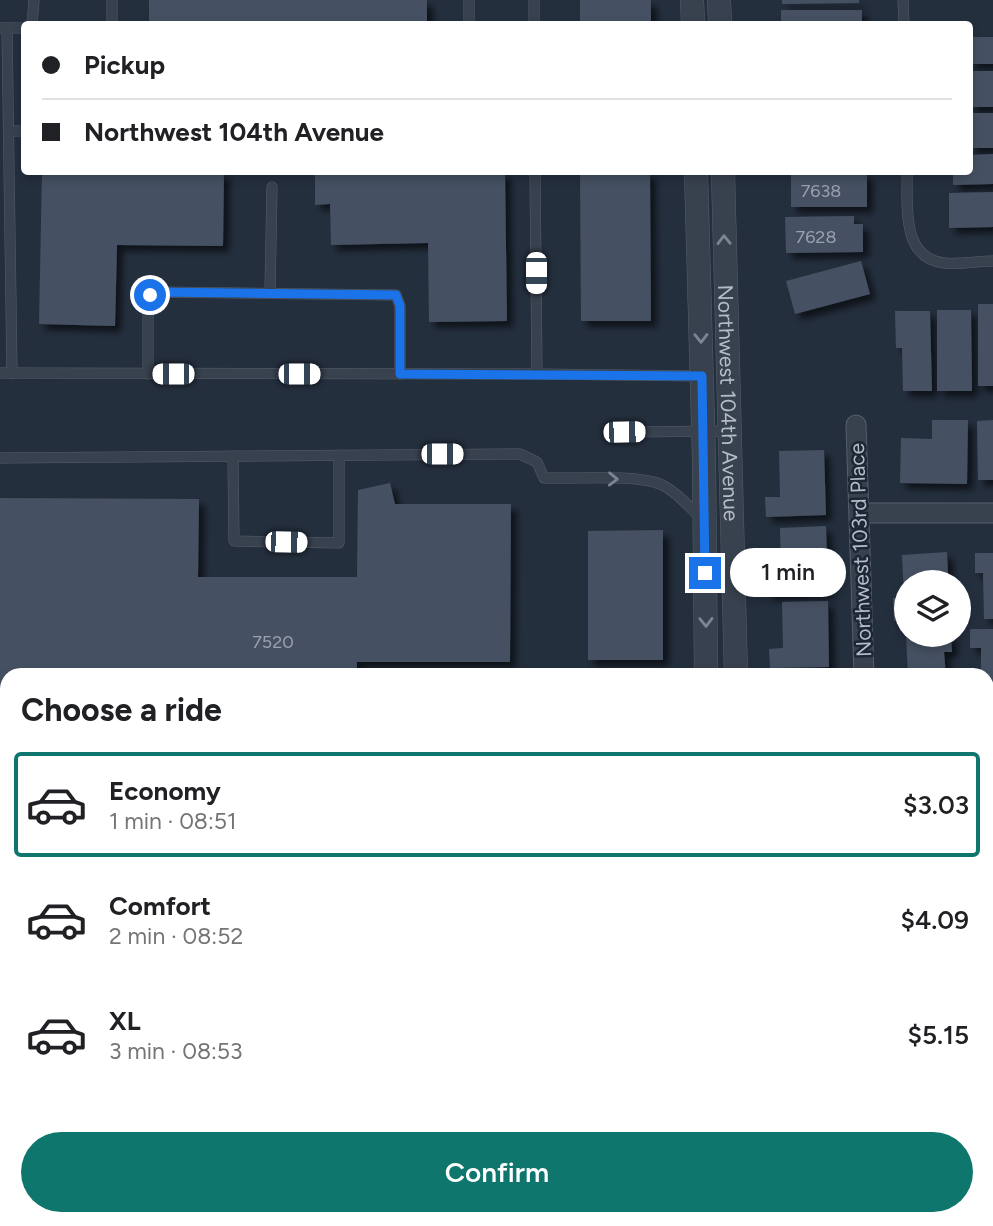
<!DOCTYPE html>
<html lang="en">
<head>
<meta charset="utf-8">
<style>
  body { margin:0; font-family:Figtree,sans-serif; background:#f6f6f6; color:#202124; height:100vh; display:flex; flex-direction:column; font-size:26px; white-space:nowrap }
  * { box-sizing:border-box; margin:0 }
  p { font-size:23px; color:#757577 }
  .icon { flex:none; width:38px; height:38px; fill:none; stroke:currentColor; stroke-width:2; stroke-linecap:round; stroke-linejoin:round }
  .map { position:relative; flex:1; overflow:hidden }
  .sheet { position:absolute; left:0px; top:668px; width:994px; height:558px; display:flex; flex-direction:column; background:#fff; border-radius:21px 21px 0 0; box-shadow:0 4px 10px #0003 }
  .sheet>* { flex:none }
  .guide { position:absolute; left:21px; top:21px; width:952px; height:154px; border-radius:7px; box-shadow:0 4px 10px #0003; display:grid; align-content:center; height:154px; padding:0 21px; background:#fff }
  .tools { position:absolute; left:894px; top:570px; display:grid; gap:14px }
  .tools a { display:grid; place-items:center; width:77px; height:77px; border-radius:50%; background:#fff; box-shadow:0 4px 10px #0003; font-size:35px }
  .end { position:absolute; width:32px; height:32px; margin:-16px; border:9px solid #1a73e8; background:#fff; box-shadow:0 0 0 4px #fff }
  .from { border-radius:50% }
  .bubble { position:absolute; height:49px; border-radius:24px; background:#fff; box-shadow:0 4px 10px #0003; font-size:23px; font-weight:600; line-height:49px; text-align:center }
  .car { position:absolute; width:21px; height:42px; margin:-21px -10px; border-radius:9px; box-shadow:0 0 5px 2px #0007; background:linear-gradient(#fff 24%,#345 0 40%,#fff 0 76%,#345 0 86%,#fff 0) }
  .guide b { display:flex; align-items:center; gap:24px; height:66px; font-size:26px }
  .guide b+b { border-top:2px solid #e0e0e0 }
  .guide i { width:18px; height:18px; background:#202124 }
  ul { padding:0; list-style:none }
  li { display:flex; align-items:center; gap:21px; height:105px; margin:0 14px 10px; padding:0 7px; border:4px solid transparent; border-radius:7px }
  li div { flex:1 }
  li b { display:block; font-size:26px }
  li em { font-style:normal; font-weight:600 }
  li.selected { border-color:#0f766e }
  li>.icon { width:63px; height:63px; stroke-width:1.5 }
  h2 { padding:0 21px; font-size:32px; line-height:84px }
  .button { display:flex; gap:14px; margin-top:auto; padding:14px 21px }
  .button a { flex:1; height:80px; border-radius:42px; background:#0f766e; color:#fff; font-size:28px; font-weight:600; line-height:80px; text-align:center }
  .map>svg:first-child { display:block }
  .green { fill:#263c3f }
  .building { fill:#455162; filter:url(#shadow) }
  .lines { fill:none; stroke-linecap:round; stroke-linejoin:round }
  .service-casing { stroke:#565f6c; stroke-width:11 }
  .minor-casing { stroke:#565f6c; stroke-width:21 }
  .tertiary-casing { stroke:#565f6c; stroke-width:24 }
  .primary-casing { stroke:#414a57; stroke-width:32 }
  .service { stroke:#38414e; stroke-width:10 }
  .minor { stroke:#38414e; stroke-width:19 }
  .tertiary { stroke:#38414e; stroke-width:23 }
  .primary { stroke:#56606e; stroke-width:30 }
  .oneway { stroke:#7c8592 }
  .route { stroke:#1a73e8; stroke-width:9 }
  .labels { text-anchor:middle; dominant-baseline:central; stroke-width:5; stroke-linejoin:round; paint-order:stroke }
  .number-label { font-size:18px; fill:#98a1af }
  .street-label { font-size:21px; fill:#b4bcc9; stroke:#1d2633 }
</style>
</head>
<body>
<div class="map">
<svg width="993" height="1226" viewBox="0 0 993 1226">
  <defs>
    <filter id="shadow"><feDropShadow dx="6" dy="6" stdDeviation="3.5" flood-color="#0009"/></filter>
  </defs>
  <rect width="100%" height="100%" fill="#242f3e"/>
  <polygon class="green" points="993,1220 993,1226 788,1226 791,1223"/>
  <g class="building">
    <rect x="149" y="0" width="278" height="24"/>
    <rect x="580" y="0" width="71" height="24"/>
    <polygon points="782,0 859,0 859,3 782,4"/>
    <rect x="781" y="10" width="81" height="14"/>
    <rect x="970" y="37" width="23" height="27"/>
    <rect x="970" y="71" width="23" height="36"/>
    <rect x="970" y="113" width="23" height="35"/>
    <polygon points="993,154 993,184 953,185 953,172 970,172 970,155"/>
    <polygon points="42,172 224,172 223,246 117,245 115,326 39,324"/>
    <polygon points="315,172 505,172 507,321 429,322 428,243 331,245 330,204 315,205"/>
    <polygon points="580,172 650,172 651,321 581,321"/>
    <polygon points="867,173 867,207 791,207 791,174"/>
    <polygon points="993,192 993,227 949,228 949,193"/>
    <polygon points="854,216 854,224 863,224 863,252 786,253 785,217"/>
    <polygon points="861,261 870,294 795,314 786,281"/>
    <rect x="978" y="304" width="15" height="82"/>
    <polygon points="937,310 971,310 972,391 937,391"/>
    <polygon points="895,311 930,311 932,391 903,391 902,348 896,348"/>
    <polygon points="932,420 968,420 967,484 900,483 901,438 932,439"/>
    <polygon points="993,420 993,480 978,480 977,421"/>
    <polygon points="824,450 826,515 766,517 765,497 780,497 779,451"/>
    <polygon points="390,483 395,504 511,504 510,662 357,662 357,669 211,668 211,676 7,676 7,708 0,708 0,498 199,499 198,577 357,577 358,490"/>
    <polygon points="826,526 828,592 767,594 767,574 781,574 780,528"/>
    <polygon points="663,530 663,660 588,660 588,531"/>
    <polygon points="947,552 948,575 941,576 941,583 906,583 906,620 894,621 893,598 904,597 902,555"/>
    <polygon points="975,553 993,553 993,619 984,619 983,573 975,573"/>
    <polygon points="828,601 829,667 770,668 769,649 783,648 782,602"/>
    <polygon points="970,629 993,629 993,694 987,694 987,676 981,676 981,648 970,648"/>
    <polygon points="906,635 951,635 952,652 944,652 946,676 908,676"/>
    <rect x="987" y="706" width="6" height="67"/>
    <polygon points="990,782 993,782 993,818 991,818"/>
    <rect x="987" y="830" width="6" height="19"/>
    <polygon points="987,860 993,860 993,915 991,915"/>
    <rect x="987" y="999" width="6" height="48"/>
  </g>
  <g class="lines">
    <defs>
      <g id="service">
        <polyline points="469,0 469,24"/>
        <polyline points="534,0 534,24"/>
        <polyline points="903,0 904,24"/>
        <polyline points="32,24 34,0"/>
        <polyline points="112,24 112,0"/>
        <polyline points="0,28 24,28"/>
        <polyline points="7,28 12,373"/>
        <polyline points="9,131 24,131"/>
        <path d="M907,172C908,203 900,258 944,263C959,265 977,261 993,261"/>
        <polyline points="270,292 272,187"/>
        <polyline points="0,373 537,374 535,172"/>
        <polyline points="148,374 148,303 150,295 158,292 396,295 400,306 400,374"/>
        <polyline points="537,374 701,376"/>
        <polyline points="624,432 729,431"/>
        <polyline points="233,456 234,541 339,543 339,455"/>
        <path d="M0,458L520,454L537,462L544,478C574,479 634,474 660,484C676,491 689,507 702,519"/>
        <polyline points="0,735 7,735"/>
        <polyline points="0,930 7,930"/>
        <polyline points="22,1220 22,1226"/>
        <polyline points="56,1220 56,1226"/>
      </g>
      <g id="minor">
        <polyline points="856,425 864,676"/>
        <polyline points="859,513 993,513"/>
        <polyline points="987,970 993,970"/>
        <polyline points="725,1220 725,1226"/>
        <polyline points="750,1220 750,1226"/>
      </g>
      <g id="tertiary">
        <polyline points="692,0 693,24"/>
        <polyline points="719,0 720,24"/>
        <polyline points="696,172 704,459 706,676"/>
        <path id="s1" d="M723,172L736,676"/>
      </g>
      <g id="primary">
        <polyline points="0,1122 7,1123"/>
        <polyline points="987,1126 993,1126"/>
        <polyline points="987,1187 993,1186"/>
        <polyline points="0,1191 7,1191"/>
      </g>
    </defs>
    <use href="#service" class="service-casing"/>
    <use href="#minor" class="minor-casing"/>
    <use href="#tertiary" class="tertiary-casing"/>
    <use href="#primary" class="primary-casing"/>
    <use href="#service" class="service"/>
    <use href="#minor" class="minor"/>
    <use href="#tertiary" class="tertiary"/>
    <use href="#primary" class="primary"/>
  </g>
  <defs><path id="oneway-chevron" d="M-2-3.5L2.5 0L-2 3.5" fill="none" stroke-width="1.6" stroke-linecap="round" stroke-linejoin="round" transform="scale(1.75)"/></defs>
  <g class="oneway">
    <use href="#oneway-chevron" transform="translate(724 240) rotate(-91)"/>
    <use href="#oneway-chevron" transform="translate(701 338) rotate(89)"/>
    <use href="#oneway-chevron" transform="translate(613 479) rotate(1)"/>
    <use href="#oneway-chevron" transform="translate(706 622) rotate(89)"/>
  </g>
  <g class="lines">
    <polyline class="route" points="150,295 158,292 396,295 400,306 400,374 702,376 705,573"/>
  </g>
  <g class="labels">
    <g class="number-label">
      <text x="821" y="191">7638</text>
      <text x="816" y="237">7628</text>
      <text x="273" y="642">7520</text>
    </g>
    <g class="street-label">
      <text stroke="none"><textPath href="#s1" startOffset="231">Northwest 104th Avenue</textPath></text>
      <text transform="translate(860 550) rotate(-92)">Northwest 103rd Place</text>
    </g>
  </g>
</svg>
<div class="tools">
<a><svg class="icon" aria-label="layers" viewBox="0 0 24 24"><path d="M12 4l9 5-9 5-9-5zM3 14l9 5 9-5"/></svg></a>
</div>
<i class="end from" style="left:150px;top:295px"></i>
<i class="end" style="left:705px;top:573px"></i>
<div class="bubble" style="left:730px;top:548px;width:116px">1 min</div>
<i class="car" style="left:536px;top:273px;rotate:180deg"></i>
<i class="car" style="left:173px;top:374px;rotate:270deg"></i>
<i class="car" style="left:299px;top:374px;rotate:90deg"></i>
<i class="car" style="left:624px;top:432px;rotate:89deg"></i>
<i class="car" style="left:442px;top:454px;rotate:90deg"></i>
<i class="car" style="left:286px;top:542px;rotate:91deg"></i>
<div class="guide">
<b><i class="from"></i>Pickup</b>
<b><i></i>Northwest 104th Avenue</b>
</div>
<section class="sheet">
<h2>Choose a ride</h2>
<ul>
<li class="selected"><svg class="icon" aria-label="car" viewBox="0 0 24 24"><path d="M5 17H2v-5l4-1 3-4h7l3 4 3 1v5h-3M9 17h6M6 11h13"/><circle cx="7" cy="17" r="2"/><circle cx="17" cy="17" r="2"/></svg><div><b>Economy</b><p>1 min · 08:51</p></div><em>$3.03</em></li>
<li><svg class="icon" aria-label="car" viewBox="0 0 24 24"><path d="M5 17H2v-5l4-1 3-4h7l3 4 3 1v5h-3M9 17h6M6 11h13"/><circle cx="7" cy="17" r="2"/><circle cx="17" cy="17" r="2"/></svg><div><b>Comfort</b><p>2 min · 08:52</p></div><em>$4.09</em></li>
<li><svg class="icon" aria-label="car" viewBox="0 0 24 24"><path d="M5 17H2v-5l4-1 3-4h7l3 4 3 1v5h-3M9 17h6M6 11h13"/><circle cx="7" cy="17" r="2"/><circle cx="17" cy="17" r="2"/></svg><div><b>XL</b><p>3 min · 08:53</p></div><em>$5.15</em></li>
</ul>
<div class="button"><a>Confirm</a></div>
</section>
</div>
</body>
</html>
